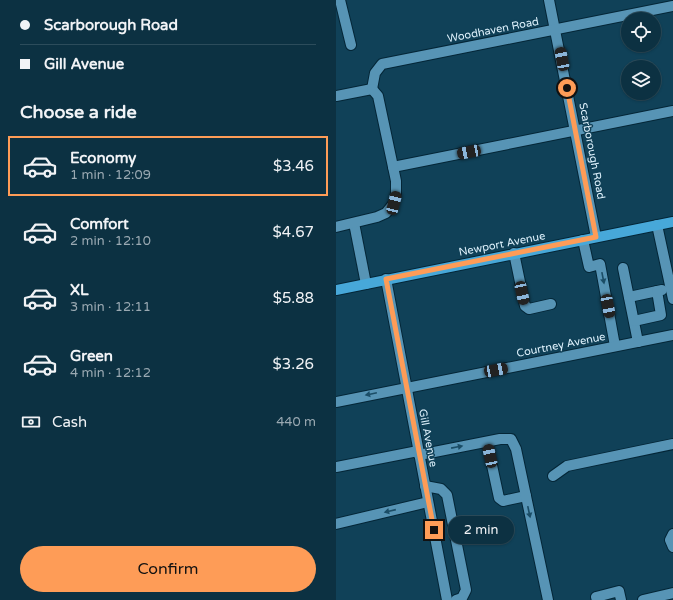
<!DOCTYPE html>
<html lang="en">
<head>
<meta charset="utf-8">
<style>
  body { margin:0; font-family:"Varela Round",sans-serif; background:#1a3d4d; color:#f1f3f6; height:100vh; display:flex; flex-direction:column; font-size:15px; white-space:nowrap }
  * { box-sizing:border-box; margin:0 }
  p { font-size:13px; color:#9aa9b2 }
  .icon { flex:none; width:22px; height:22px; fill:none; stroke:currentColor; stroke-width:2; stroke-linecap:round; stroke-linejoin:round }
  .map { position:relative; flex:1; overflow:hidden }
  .sheet { display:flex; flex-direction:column; background:#0c3142; width:336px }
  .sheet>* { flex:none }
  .banner { display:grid; align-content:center; height:88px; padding:0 20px; background:#0c3142 }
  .fabs { position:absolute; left:285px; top:12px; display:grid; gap:8px }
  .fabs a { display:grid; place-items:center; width:40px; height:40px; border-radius:50%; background:#0c3142; box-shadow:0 1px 3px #0004,0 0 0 1px #2c4c5b; font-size:20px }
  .end { position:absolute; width:18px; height:18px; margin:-9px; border:5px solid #fe9c57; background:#111; box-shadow:0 0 0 2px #111 }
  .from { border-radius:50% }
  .bubble { position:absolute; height:28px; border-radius:14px; background:#0c3142; box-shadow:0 1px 3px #0004,0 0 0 1px #2c4c5b; font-size:13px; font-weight:600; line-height:28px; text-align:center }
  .car { position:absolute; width:12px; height:24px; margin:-12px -6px; border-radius:5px; box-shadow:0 0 3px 1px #0007; background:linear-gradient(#222 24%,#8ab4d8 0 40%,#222 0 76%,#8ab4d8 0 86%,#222 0) }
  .banner b { display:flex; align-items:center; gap:14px; height:38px; font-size:15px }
  .banner b+b { border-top:1px solid #2c4c5b }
  .banner i { width:10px; height:10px; background:#f1f3f6 }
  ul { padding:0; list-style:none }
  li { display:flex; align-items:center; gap:12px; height:60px; margin:0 8px 6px; padding:0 12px; border:2px solid transparent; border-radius:0px }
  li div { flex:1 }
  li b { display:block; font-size:15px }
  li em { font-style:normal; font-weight:600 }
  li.current { border-color:#fe9c57 }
  li>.icon { width:36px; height:36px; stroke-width:1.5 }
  h2 { padding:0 20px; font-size:18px; line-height:48px }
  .pay { display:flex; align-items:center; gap:10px; height:44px; padding:0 20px; font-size:15px }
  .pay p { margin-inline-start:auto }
  .primary-button { display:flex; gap:8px; margin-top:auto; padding:8px 20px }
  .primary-button a { flex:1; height:46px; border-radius:24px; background:#fe9c57; color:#111; font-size:16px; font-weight:600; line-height:46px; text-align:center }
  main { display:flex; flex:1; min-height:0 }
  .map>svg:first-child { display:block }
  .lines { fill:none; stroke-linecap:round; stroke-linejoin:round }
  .minor-casing { stroke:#042637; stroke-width:12 }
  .major-casing { stroke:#042637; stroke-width:12 }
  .minor { stroke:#5794b5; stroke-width:10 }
  .major { stroke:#47a8d9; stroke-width:10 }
  .oneway { fill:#1b4d66 }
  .route { stroke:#fe9c57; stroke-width:5 }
  .labels { text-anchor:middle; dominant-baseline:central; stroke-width:3; stroke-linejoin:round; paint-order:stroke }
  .street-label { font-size:11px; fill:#def1fc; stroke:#104158 }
</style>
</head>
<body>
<main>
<section class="sheet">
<div class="banner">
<b><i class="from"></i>Scarborough Road</b>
<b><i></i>Gill Avenue</b>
</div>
<h2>Choose a ride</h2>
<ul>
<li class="current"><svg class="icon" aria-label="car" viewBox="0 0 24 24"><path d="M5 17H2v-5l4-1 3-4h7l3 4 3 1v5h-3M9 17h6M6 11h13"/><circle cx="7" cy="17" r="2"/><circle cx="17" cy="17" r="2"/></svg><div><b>Economy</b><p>1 min · 12:09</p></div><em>$3.46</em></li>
<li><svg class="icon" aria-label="car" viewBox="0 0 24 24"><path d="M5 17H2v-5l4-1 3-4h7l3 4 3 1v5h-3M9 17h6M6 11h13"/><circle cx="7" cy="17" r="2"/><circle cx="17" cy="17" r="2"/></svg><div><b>Comfort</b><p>2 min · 12:10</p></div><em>$4.67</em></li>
<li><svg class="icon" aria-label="car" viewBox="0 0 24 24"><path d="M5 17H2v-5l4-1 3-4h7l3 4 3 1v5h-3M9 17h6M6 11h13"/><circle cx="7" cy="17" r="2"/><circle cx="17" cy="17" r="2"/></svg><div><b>XL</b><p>3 min · 12:11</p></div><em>$5.88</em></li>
<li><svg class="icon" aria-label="car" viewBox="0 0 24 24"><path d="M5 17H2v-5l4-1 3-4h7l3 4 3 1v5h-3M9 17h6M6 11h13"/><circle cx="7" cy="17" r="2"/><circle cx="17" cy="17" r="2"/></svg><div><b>Green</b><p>4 min · 12:12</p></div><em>$3.26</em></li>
</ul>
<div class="pay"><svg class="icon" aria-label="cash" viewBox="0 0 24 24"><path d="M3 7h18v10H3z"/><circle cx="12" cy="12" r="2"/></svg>Cash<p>440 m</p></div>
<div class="primary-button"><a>Confirm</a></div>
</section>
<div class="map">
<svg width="337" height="600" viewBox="0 0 337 600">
  <rect width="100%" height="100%" fill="#104158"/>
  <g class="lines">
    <defs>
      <g id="minor">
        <polyline points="4,0 15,45"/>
        <polyline points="213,0 260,237"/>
        <polyline points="36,89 39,73 46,64 337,6"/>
        <polyline points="0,96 36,89"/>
        <polyline points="57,167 337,111"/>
        <polyline points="18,223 30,284"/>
        <polyline points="321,225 337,299"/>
        <polyline points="0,227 41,217 50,213 58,203 60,194 60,181 42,96 36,89"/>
        <polyline points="247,240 253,267 264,264 279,346"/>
        <polyline points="178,253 189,306 193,309 215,304"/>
        <polyline points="287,268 302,342"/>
        <polyline points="50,279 111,600"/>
        <polyline points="293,297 326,290"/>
        <polyline points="298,321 325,315 321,291"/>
        <polyline points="0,402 337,335"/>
        <polyline points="151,442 163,498 167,501 190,496"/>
        <polyline points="83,455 164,439 175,439 180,449 212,600"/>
        <polyline points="0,467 82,451"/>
        <polyline points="217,476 231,466 337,444"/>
        <polyline points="89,486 105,489 111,495 130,590 126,598 120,600"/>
        <polyline points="0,524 92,502"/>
        <polyline points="337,534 334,540 337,547"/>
        <polyline points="261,600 260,597 283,591 285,600"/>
        <polyline points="307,600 337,593"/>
      </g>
      <polyline id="major" points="0,290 337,222"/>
    </defs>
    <use href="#minor" class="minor-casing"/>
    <use href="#major" class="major-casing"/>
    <use href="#minor" class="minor"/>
    <use href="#major" class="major"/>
  </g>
  <defs><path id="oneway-solid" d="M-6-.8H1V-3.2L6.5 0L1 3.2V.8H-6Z"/></defs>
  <g class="oneway">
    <use href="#oneway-solid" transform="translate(267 278) rotate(79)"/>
    <use href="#oneway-solid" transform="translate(35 394) rotate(168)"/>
    <use href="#oneway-solid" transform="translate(121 447) rotate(-11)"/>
    <use href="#oneway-solid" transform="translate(54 511) rotate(167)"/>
    <use href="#oneway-solid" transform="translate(193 512) rotate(78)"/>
  </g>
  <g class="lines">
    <polyline class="route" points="98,530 50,279 260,237 231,88"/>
  </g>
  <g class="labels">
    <g class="street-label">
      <text transform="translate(157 30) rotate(-11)">Woodhaven Road</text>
      <text transform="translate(256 151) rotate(79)">Scarborough Road</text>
      <text transform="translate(166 244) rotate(-11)">Newport Avenue</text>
      <text transform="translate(225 345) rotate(-11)">Courtney Avenue</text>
      <text transform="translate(92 438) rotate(79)">Gill Avenue</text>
    </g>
  </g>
</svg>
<div class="fabs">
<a><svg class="icon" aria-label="locate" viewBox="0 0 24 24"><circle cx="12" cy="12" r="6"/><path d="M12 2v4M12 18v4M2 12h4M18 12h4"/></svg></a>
<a><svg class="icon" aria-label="layers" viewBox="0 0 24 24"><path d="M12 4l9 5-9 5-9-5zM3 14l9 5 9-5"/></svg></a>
</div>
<i class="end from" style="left:231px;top:88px"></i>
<i class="end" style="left:98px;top:530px"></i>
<div class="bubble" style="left:112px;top:516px;width:66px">2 min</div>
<i class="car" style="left:226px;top:59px;rotate:349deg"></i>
<i class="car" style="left:133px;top:152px;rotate:259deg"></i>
<i class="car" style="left:58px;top:203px;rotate:14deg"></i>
<i class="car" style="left:186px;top:293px;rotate:168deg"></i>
<i class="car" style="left:272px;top:306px;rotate:169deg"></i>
<i class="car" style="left:160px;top:370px;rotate:79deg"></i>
<i class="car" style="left:154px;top:456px;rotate:348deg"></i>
</div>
</main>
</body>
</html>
